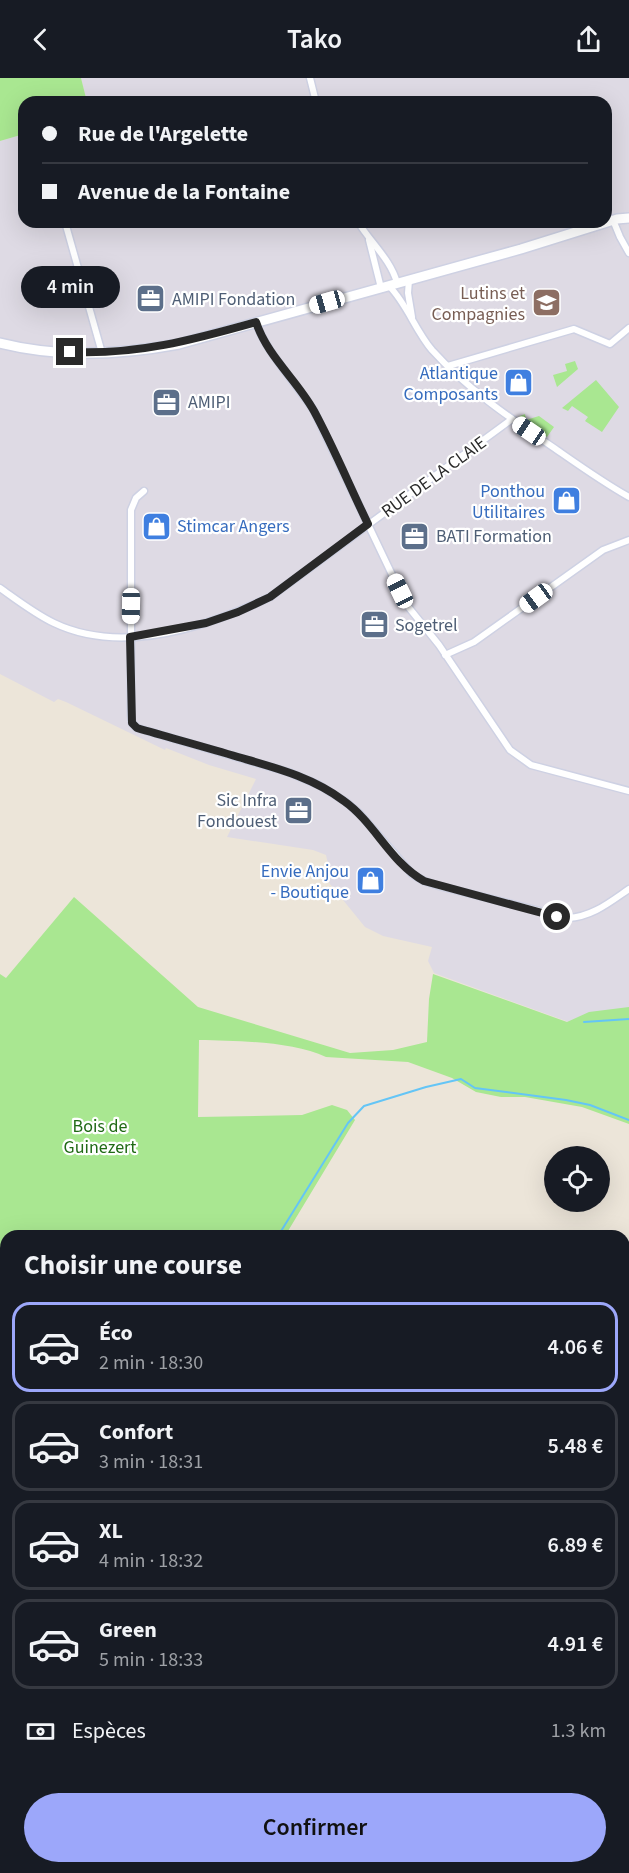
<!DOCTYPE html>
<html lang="fr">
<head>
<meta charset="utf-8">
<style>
  body { margin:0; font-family:"Source Sans 3",sans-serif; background:#20242c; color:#f1f3f6; height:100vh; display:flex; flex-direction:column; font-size:22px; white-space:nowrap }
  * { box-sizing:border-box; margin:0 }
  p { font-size:20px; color:#9ea1a6 }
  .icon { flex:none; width:33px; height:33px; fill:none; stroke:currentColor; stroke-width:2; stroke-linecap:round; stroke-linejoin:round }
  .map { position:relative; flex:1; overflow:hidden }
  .panel { position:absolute; left:0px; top:1152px; width:630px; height:644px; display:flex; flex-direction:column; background:#171b24; border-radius:18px 18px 0 0; box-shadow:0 6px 24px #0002 }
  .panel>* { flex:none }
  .guide { position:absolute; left:18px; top:18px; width:594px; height:132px; border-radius:18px; box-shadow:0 6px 24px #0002; display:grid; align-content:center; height:132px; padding:0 24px; background:#171b24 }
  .tools { position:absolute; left:544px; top:1068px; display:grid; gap:12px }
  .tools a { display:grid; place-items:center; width:66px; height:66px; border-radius:50%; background:#171b24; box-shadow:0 6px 24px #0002; font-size:30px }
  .end { position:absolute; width:27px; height:27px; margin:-14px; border:8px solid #292929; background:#fff; box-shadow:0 0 0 3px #fff }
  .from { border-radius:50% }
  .bubble { position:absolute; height:42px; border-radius:21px; background:#171b24; box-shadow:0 6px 24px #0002; font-size:20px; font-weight:600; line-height:42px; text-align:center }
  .car { position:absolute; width:18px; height:36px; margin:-18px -9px; border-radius:8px; box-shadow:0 0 4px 2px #0007; background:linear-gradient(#fff 24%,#345 0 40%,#fff 0 76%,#345 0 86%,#fff 0) }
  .guide b { display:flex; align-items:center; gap:21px; height:57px; font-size:22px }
  .guide b+b { border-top:2px solid #363941 }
  .guide i { width:15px; height:15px; background:#f1f3f6 }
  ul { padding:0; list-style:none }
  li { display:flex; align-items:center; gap:18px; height:90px; margin:0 12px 9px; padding:0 12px; border:3px solid #363941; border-radius:18px }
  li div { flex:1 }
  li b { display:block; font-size:22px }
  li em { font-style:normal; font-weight:600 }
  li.current { border-color:#9ca7fa }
  li>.icon { width:54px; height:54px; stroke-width:1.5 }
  h2 { padding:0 24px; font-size:27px; line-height:72px }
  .pay { display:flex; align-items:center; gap:15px; height:66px; padding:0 24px; font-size:22px }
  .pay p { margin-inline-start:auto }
  .action { display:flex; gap:12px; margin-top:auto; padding:12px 24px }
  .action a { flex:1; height:69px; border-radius:36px; background:#9ca7fa; color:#111; font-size:24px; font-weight:600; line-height:69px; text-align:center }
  header { display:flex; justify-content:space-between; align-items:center; height:78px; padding:0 24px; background:#171b24; font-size:27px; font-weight:600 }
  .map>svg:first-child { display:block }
  .industrial { fill:#dedae4 }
  .green { fill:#a9e791 }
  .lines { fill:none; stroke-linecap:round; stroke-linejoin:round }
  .stream { stroke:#64c5f6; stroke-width:2 }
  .street-casing { stroke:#ced1e3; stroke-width:9 }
  .secondary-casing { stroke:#ced1e3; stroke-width:12 }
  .street { stroke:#fff; stroke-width:6 }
  .secondary { stroke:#fff; stroke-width:9 }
  .route { stroke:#292929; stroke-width:8 }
  .labels { text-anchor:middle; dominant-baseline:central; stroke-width:4.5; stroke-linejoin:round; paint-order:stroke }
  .education-label { font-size:18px; fill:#785e54; stroke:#fff; text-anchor:end }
  .service-label { font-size:18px; fill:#4e5e75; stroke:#fff; text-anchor:start }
  .shop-label { font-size:18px; fill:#366cbe; stroke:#fff; text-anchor:end }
  .street-label { font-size:18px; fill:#292929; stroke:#fff }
  .park-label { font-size:18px; fill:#206a15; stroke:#fff }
</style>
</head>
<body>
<header><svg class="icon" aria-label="back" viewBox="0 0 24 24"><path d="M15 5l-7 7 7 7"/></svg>Tako<svg class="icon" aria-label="share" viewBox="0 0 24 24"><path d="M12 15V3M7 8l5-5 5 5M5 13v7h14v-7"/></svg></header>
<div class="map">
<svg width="629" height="1795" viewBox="0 0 629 1795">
  <rect width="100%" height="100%" fill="#ece5d9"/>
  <polygon class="industrial" points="81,0 629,0 629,1012 577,947 434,895 428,883 432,869 383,858 365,849 330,806 325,795 328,786 326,777 313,772 227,759 256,701 209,687 166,670 165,672 66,624 58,621 54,624 0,596 0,63 24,56 24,144 606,144 606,24 87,24"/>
  <g class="green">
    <polygon points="0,0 81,0 87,24 24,24 24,56 0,63"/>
    <polygon points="575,283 578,291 557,309 553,297 567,293 565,286"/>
    <polygon points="596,302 619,329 602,354 585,343 588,339 572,328 568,333 562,330"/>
    <polygon points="525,336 526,342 539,338 554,349 547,359 519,340 520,338"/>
    <path d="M74,819L198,929L350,975L393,972L427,964L429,921L433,896L567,944L589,934L629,929V1046L582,1029L525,1019H501L476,1014L452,1000L408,984L326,979C292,963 237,963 199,962L198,1039L302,1037L332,1027L347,1032L355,1042L285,1158H6V1389L0,1394V896L6,900Z"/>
    <polygon points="0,1486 6,1490 6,1790 102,1790 98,1795 0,1795"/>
    <polygon points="189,1790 436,1790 437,1795 190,1795"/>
  </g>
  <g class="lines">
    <g class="stream">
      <polyline points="584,944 629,941"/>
      <polyline points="278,1158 348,1045 364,1028 426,1009 461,1001 475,1010 566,1022 590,1027 629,1042"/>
    </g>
    <defs>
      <g id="street">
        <polyline points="310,0 316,24"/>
        <polyline points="613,142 620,159 629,175"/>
        <polyline points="65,144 102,275"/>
        <path d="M358,144C371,165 391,182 397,205"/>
        <polyline points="369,162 381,210"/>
        <polyline points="409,202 408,215 412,239"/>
        <path d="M389,208C407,226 415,252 432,272C468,312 513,342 557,372C580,388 604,405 629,419"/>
        <path d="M256,244C265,273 297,306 314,333L406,526L439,567L510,672L531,687L629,713"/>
        <polyline points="448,288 574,251 610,266 629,250"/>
        <path d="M144,413L136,420L131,432V637L132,645L137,650L288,694L319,707L346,724L360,736L412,796L424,803L439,808L568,840C592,839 610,824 629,811"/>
        <path d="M0,510C17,522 35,536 54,545C121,577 207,549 270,519L512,341"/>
        <polyline points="445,577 474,564 603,472 629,462"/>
        <polyline points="624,1634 629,1627"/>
        <polyline points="624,1743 629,1749"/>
      </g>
      <path id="secondary" d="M0,265C59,280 120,277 179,266L521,171L617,141L629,140"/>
    </defs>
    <use href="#street" class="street-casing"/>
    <use href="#secondary" class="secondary-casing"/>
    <use href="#street" class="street"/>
    <use href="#secondary" class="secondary"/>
  </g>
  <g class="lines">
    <path class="route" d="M70,274C137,277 192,262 256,244C267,278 297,302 314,333C334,370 350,409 368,446L270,519L238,534L206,545L130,559L132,645L137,650C171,660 205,669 238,679C276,690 312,699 344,723C375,745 390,784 424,803L557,839"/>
  </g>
  <defs>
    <symbol id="office-square" viewBox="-11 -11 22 22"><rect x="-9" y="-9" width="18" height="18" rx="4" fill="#5c6f8a" stroke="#fff"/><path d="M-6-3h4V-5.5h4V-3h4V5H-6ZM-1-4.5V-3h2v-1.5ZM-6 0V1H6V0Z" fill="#fff"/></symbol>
    <symbol id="school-square" viewBox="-11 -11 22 22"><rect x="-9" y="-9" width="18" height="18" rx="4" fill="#8d6e63" stroke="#fff"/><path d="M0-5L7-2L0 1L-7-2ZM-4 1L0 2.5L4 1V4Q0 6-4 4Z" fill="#fff"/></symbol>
    <symbol id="shop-square" viewBox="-11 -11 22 22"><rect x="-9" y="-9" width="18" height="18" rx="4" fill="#3f7fe0" stroke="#fff"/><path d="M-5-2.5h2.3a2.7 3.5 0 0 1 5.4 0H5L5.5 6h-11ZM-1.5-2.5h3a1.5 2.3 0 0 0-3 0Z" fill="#fff"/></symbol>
  </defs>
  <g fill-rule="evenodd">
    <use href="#office-square" x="134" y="204" width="33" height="33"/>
    <use href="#school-square" x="530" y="208" width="33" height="33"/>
    <use href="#shop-square" x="502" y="288" width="33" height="33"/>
    <use href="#office-square" x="150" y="308" width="33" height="33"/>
    <use href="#shop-square" x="550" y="406" width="33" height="33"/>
    <use href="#shop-square" x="140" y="432" width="33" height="33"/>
    <use href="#office-square" x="398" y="442" width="33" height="33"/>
    <use href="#office-square" x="358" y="530" width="33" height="33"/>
    <use href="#office-square" x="282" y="716" width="33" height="33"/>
    <use href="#shop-square" x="354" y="786" width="33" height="33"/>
  </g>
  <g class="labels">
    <g class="education-label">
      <text x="525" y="215">Lutins et<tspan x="525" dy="21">Compagnies</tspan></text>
    </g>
    <g class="service-label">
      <text x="172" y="221">AMIPI Fondation</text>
      <text x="188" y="324">AMIPI</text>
      <text x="436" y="458">BATI Formation</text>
      <text x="395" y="547">Sogetrel</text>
      <text x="277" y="722" text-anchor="end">Sic Infra<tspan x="277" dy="21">Fondouest</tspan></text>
    </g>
    <g class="shop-label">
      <text x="498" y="295">Atlantique<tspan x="498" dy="21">Composants</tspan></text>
      <text x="545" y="413">Ponthou<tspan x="545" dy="21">Utilitaires</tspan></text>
      <text x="177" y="448" text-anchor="start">Stimcar Angers</text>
      <text x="349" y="793">Envie Anjou<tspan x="349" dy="21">- Boutique</tspan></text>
    </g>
    <g class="street-label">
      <text transform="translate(434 399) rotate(-36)">RUE DE LA CLAIE</text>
    </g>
    <g class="park-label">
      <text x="100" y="1048">Bois de<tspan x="100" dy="21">Guinezert</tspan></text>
    </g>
  </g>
</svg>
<div class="tools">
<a><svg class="icon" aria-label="locate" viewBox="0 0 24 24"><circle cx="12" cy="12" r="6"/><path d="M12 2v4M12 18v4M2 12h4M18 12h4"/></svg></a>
</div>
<i class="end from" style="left:557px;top:839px"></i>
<i class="end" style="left:70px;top:274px"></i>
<div class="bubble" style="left:21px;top:188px;width:99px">4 min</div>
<i class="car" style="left:327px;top:224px;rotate:254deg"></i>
<i class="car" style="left:529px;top:353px;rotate:304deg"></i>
<i class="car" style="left:400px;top:513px;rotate:334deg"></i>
<i class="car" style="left:536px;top:520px;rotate:234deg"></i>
<i class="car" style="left:131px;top:528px;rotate:181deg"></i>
<div class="guide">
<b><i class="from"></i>Rue de l'Argelette</b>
<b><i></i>Avenue de la Fontaine</b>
</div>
<section class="panel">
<h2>Choisir une course</h2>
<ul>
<li class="current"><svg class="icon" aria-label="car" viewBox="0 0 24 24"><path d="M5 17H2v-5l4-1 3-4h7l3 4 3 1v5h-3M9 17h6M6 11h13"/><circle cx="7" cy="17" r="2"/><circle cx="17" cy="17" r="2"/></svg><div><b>Éco</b><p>2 min · 18:30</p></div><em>4.06 €</em></li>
<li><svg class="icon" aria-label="car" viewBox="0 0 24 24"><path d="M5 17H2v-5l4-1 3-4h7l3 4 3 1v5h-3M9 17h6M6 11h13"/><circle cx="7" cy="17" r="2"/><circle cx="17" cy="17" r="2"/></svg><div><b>Confort</b><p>3 min · 18:31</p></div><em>5.48 €</em></li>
<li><svg class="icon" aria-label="car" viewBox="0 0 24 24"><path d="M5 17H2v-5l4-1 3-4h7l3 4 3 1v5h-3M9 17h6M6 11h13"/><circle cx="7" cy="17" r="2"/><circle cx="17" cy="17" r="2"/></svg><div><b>XL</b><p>4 min · 18:32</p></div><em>6.89 €</em></li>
<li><svg class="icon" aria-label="car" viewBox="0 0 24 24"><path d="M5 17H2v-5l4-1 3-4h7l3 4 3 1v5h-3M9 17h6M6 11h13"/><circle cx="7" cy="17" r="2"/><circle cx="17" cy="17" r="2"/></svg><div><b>Green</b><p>5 min · 18:33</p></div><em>4.91 €</em></li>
</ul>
<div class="pay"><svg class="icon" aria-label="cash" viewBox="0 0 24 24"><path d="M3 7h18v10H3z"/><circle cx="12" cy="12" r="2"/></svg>Espèces<p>1.3 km</p></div>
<div class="action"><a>Confirmer</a></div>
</section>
</div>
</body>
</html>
